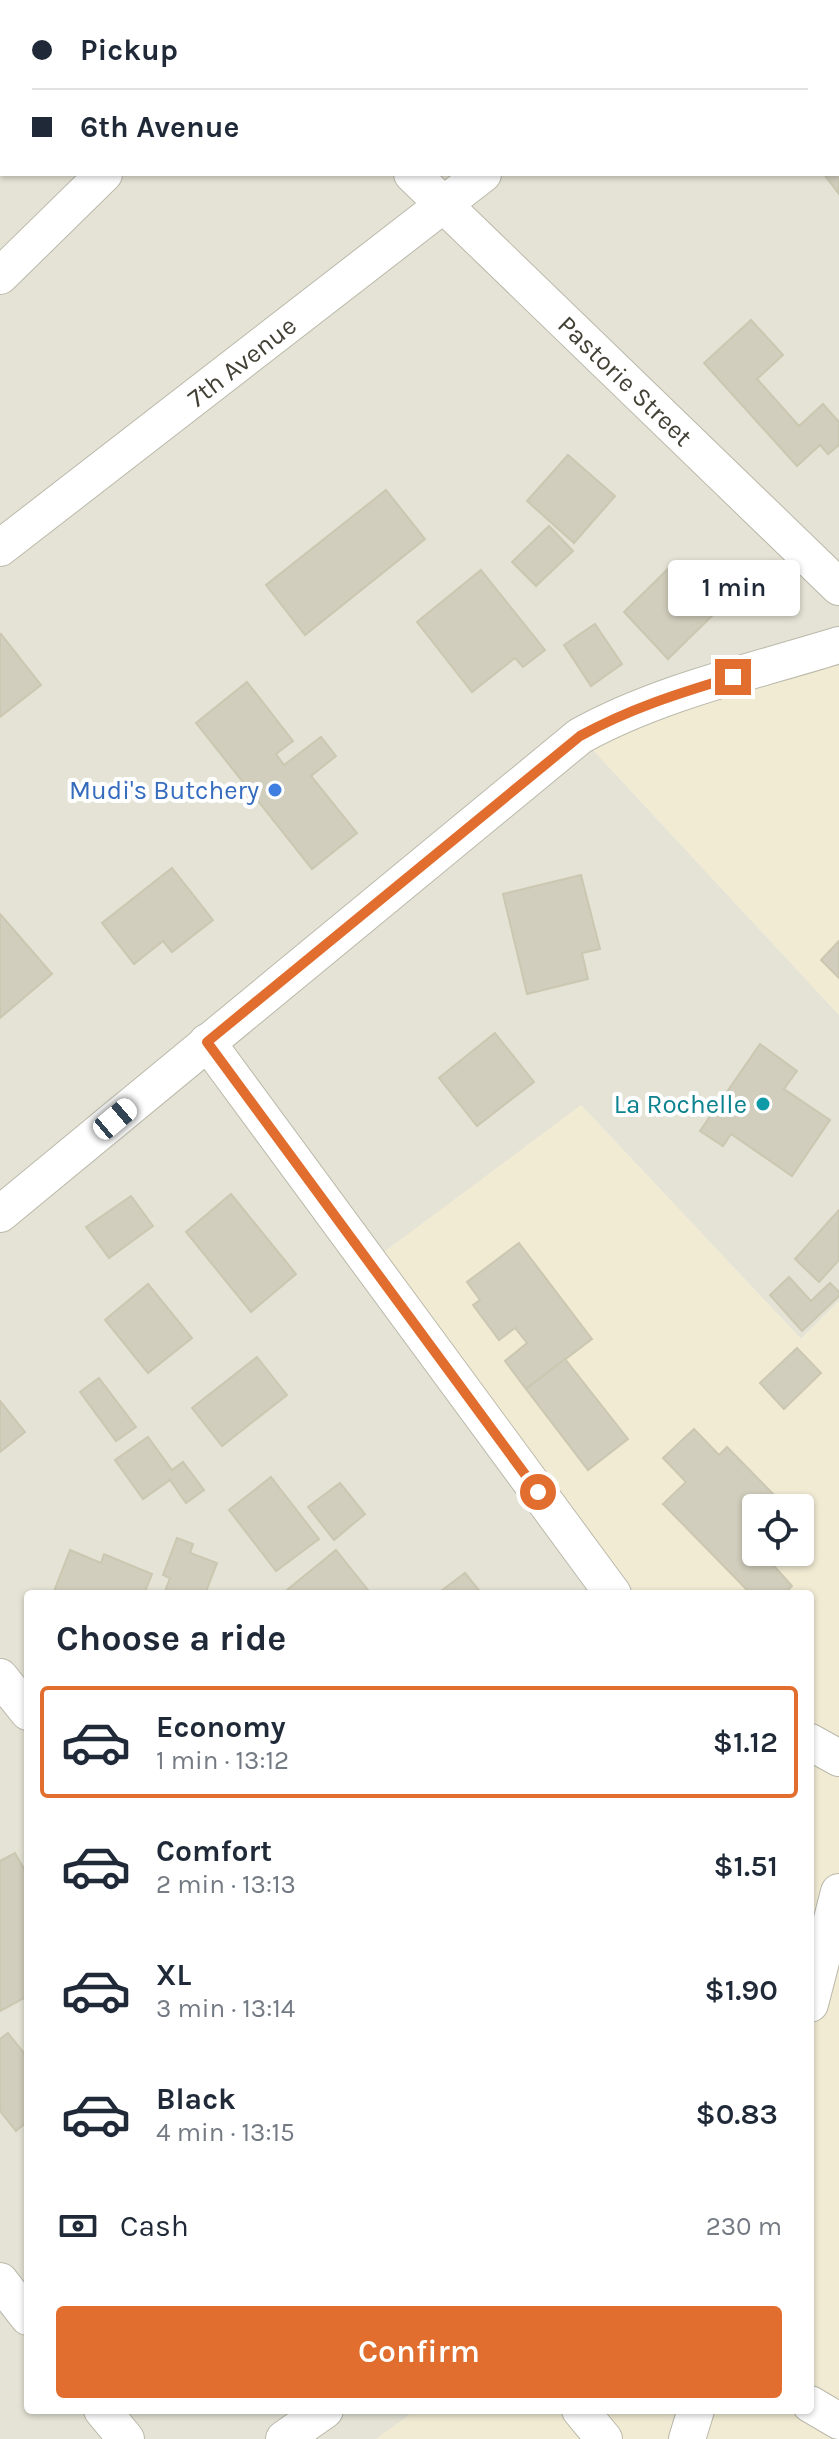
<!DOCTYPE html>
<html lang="en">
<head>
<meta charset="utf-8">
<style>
  body { margin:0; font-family:Karla,sans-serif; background:#f6f6f7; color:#1f2937; height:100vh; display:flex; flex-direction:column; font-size:30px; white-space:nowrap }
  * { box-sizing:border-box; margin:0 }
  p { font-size:26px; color:#747a83 }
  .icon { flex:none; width:44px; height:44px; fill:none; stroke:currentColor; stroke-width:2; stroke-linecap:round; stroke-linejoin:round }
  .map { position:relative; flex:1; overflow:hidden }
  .panel { position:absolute; left:24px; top:1590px; width:790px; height:824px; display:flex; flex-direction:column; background:#fff; border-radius:8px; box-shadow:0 2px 6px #0004 }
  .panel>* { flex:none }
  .banner { position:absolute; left:0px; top:0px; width:840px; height:176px; box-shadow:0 2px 6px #0004; display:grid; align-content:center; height:176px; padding:0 32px; background:#fff }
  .buttons { position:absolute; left:742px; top:1494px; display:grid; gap:16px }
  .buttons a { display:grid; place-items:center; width:72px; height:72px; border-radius:8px; background:#fff; box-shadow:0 2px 6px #0004; font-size:40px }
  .end { position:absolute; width:36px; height:36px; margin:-18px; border:10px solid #e16e2e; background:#fff; box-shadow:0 0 0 4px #fff }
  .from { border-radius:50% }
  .bubble { position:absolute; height:56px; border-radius:8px; background:#fff; box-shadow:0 2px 6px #0004; font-size:26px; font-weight:600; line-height:56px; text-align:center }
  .car { position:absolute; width:24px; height:48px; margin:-24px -12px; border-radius:10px; box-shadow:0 0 6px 2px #0007; background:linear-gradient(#fff 24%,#345 0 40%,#fff 0 76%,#345 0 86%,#fff 0) }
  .banner b { display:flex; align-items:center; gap:28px; height:76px; font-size:30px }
  .banner b+b { border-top:2px solid #e0e1e3 }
  .banner i { width:20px; height:20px; background:#1f2937 }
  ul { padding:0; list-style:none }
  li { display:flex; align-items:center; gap:24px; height:112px; margin:0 16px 12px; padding:0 16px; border:4px solid transparent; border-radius:8px }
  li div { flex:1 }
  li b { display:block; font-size:30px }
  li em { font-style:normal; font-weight:600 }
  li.active { border-color:#e16e2e }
  li>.icon { width:72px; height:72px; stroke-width:1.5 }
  h2 { padding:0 32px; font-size:36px; line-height:96px }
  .pay { display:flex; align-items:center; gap:20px; height:88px; padding:0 32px; font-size:30px }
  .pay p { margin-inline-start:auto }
  .button { display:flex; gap:16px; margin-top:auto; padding:16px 32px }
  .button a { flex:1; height:92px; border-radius:8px; background:#e16e2e; color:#fff; font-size:32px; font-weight:600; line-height:92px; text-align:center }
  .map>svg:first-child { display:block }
  .residential { fill:#e4e3d5; fill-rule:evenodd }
  .commercial { fill:#f1ebd4; fill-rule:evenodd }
  .building { fill:#d1cebd; stroke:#cbc7b1; stroke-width:2 }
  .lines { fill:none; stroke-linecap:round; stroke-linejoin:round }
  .minor-casing { stroke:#bbb9aa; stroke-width:38 }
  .minor { stroke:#fff; stroke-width:36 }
  .route { stroke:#e16e2e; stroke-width:10 }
  .shop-dot { fill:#3f7fe0; stroke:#fff; stroke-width:3 }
  .culture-dot { fill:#0f9aa8; stroke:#fff; stroke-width:3 }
  .labels { text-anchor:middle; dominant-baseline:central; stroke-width:8; stroke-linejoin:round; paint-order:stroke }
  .street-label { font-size:26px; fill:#434136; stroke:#fff }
  .shop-label { font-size:26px; fill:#366cbe; stroke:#fff; text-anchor:end }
  .culture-label { font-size:26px; fill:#0d838f; stroke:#fff; text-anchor:end }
</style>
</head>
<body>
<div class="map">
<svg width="839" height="2439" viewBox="0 0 839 2439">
  <rect width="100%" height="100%" fill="#f1f0e7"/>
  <path class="residential" d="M0,0H839V645L580,736L839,1015V1301L801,1339L581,1105L613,1594H28V2410H416L376,2439H0ZM2,2H838V174H2Z"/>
  <g class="commercial">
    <polygon points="839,645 839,1015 580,736"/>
    <path d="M581,1105L801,1339L839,1301V2439H376L416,2410H810V1594H613L369,1263ZM756,1508H800V1552H756Z"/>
  </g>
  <g class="building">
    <polygon points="0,0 58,0 2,2 2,132"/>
    <polygon points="794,0 832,0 833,2 791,2"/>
    <polygon points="839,167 839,194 826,177 830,174 838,174"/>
    <polygon points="751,320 783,355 757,379 799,426 823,404 839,422 839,445 828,454 820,445 797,466 704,363"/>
    <polygon points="568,455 615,496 574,543 527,501"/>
    <polygon points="386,490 425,539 305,635 266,585"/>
    <polygon points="549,526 573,551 536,586 512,562"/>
    <polygon points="672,565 717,611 668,659 624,612"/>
    <polygon points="481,570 545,650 523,667 515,658 472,692 417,622"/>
    <polygon points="595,624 622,664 591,686 564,645"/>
    <polygon points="1,634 41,685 0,717 0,635"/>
    <polygon points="247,682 293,741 276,754 284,765 321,737 336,756 311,776 357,833 312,869 196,723"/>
    <polygon points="172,868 213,920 172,952 163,941 134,964 102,923"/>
    <polygon points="581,875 600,949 582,953 588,979 527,994 503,894"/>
    <polygon points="0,914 52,974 0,1018"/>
    <polygon points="839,941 839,978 821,960"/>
    <polygon points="495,1033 534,1082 477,1126 439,1078"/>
    <polygon points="760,1044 797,1071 784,1089 830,1120 792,1176 731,1134 723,1146 700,1131"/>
    <polygon points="231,1194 296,1274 251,1312 186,1232"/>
    <polygon points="131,1196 153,1226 109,1258 86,1227"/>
    <polygon points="839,1210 839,1260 819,1282 795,1259"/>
    <polygon points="519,1243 592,1339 526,1389 505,1361 527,1343 515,1328 499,1340 473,1305 480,1300 467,1282"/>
    <polygon points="789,1277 811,1301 830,1283 839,1292 839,1296 802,1331 770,1295"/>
    <polygon points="148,1284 192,1338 148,1373 105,1320"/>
    <polygon points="797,1348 821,1373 784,1409 760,1383"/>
    <polygon points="257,1357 287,1395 222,1446 192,1408"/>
    <polygon points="565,1359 628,1439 588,1470 526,1389"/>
    <polygon points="99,1378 136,1427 116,1441 80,1392"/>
    <polygon points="0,1401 25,1432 0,1452"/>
    <polygon points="694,1429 719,1455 727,1447 787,1508 756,1508 756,1552 788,1552 774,1566 792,1586 784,1594 751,1594 663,1504 686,1482 663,1458"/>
    <polygon points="148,1437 172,1470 183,1462 204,1490 186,1503 170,1480 143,1499 115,1460"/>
    <polygon points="271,1477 319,1539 276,1571 229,1510"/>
    <polygon points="340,1483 365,1514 334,1540 308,1507"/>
    <polygon points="800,1521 810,1531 800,1540"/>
    <polygon points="177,1538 193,1544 190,1553 217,1563 205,1594 164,1594 170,1578 163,1575"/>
    <polygon points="70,1550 101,1563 104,1554 152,1574 144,1594 53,1594"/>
    <polygon points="336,1550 368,1590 363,1594 290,1594 287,1590"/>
    <polygon points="465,1573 482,1594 443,1594 441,1591"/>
    <polygon points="15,1853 28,1876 28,1996 0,2011 0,1861"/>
    <polygon points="8,2033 28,2058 28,2121 16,2131 0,2111 0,2039"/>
  </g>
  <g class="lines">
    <defs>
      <g id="minor">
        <polyline points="279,2 281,0"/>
        <polyline points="691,2 693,0"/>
        <polyline points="412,174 839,587"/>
        <polyline points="0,276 104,174"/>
        <polyline points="0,548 483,174"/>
        <polyline points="207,1042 613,1594"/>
        <path d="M0,1214L580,736C660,692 752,672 839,645"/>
        <polyline points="0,1677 28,1712"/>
        <polyline points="810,1742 839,1758"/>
        <polyline points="810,2004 839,1892"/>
        <polyline points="0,2281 28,2317"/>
        <polyline points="810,2404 839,2421"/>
        <polyline points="102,2410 126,2439"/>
        <polyline points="580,2410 604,2439"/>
        <polyline points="284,2439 325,2410"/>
        <polyline points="687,2439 696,2410"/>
      </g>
    </defs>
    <use href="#minor" class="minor-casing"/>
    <use href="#minor" class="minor"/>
  </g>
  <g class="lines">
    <path class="route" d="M538,1492L207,1042L580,736C629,709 679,693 733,677"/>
  </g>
  <circle class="shop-dot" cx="275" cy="790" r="8"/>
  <circle class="culture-dot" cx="763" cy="1104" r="8"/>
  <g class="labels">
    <g class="street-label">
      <text transform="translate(242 362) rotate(-38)">7th Avenue</text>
      <text transform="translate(625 381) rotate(44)">Pastorie Street</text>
    </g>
    <g class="shop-label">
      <text x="259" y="790">Mudi's Butchery</text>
    </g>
    <g class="culture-label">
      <text x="747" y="1104">La Rochelle</text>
    </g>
  </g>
</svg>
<div class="buttons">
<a><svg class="icon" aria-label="locate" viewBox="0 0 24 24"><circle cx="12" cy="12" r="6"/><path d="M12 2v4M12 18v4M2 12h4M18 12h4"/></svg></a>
</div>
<i class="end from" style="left:538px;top:1492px"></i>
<i class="end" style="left:733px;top:677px"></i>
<div class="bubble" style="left:668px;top:560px;width:132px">1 min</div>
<i class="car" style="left:115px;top:1119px;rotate:50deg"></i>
<div class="banner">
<b><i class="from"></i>Pickup</b>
<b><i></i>6th Avenue</b>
</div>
<section class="panel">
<h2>Choose a ride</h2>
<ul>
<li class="active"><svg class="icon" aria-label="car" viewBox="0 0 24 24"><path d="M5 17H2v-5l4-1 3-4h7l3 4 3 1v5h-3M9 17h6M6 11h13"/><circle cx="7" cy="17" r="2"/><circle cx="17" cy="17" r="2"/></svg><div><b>Economy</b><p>1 min · 13:12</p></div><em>$1.12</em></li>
<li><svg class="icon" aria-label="car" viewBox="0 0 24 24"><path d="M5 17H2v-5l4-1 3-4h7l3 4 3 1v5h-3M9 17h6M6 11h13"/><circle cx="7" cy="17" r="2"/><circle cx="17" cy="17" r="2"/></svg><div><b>Comfort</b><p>2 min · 13:13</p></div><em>$1.51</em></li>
<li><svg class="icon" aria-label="car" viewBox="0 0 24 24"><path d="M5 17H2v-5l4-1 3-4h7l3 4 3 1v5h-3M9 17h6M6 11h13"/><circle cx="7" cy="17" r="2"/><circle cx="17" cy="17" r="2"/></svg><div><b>XL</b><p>3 min · 13:14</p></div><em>$1.90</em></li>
<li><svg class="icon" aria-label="car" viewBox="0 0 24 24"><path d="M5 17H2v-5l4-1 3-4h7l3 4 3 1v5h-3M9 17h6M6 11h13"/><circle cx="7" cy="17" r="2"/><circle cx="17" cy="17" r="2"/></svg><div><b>Black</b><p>4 min · 13:15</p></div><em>$0.83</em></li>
</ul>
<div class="pay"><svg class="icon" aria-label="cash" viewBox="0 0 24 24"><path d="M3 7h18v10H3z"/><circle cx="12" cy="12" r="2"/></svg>Cash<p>230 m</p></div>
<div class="button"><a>Confirm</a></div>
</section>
</div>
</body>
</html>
